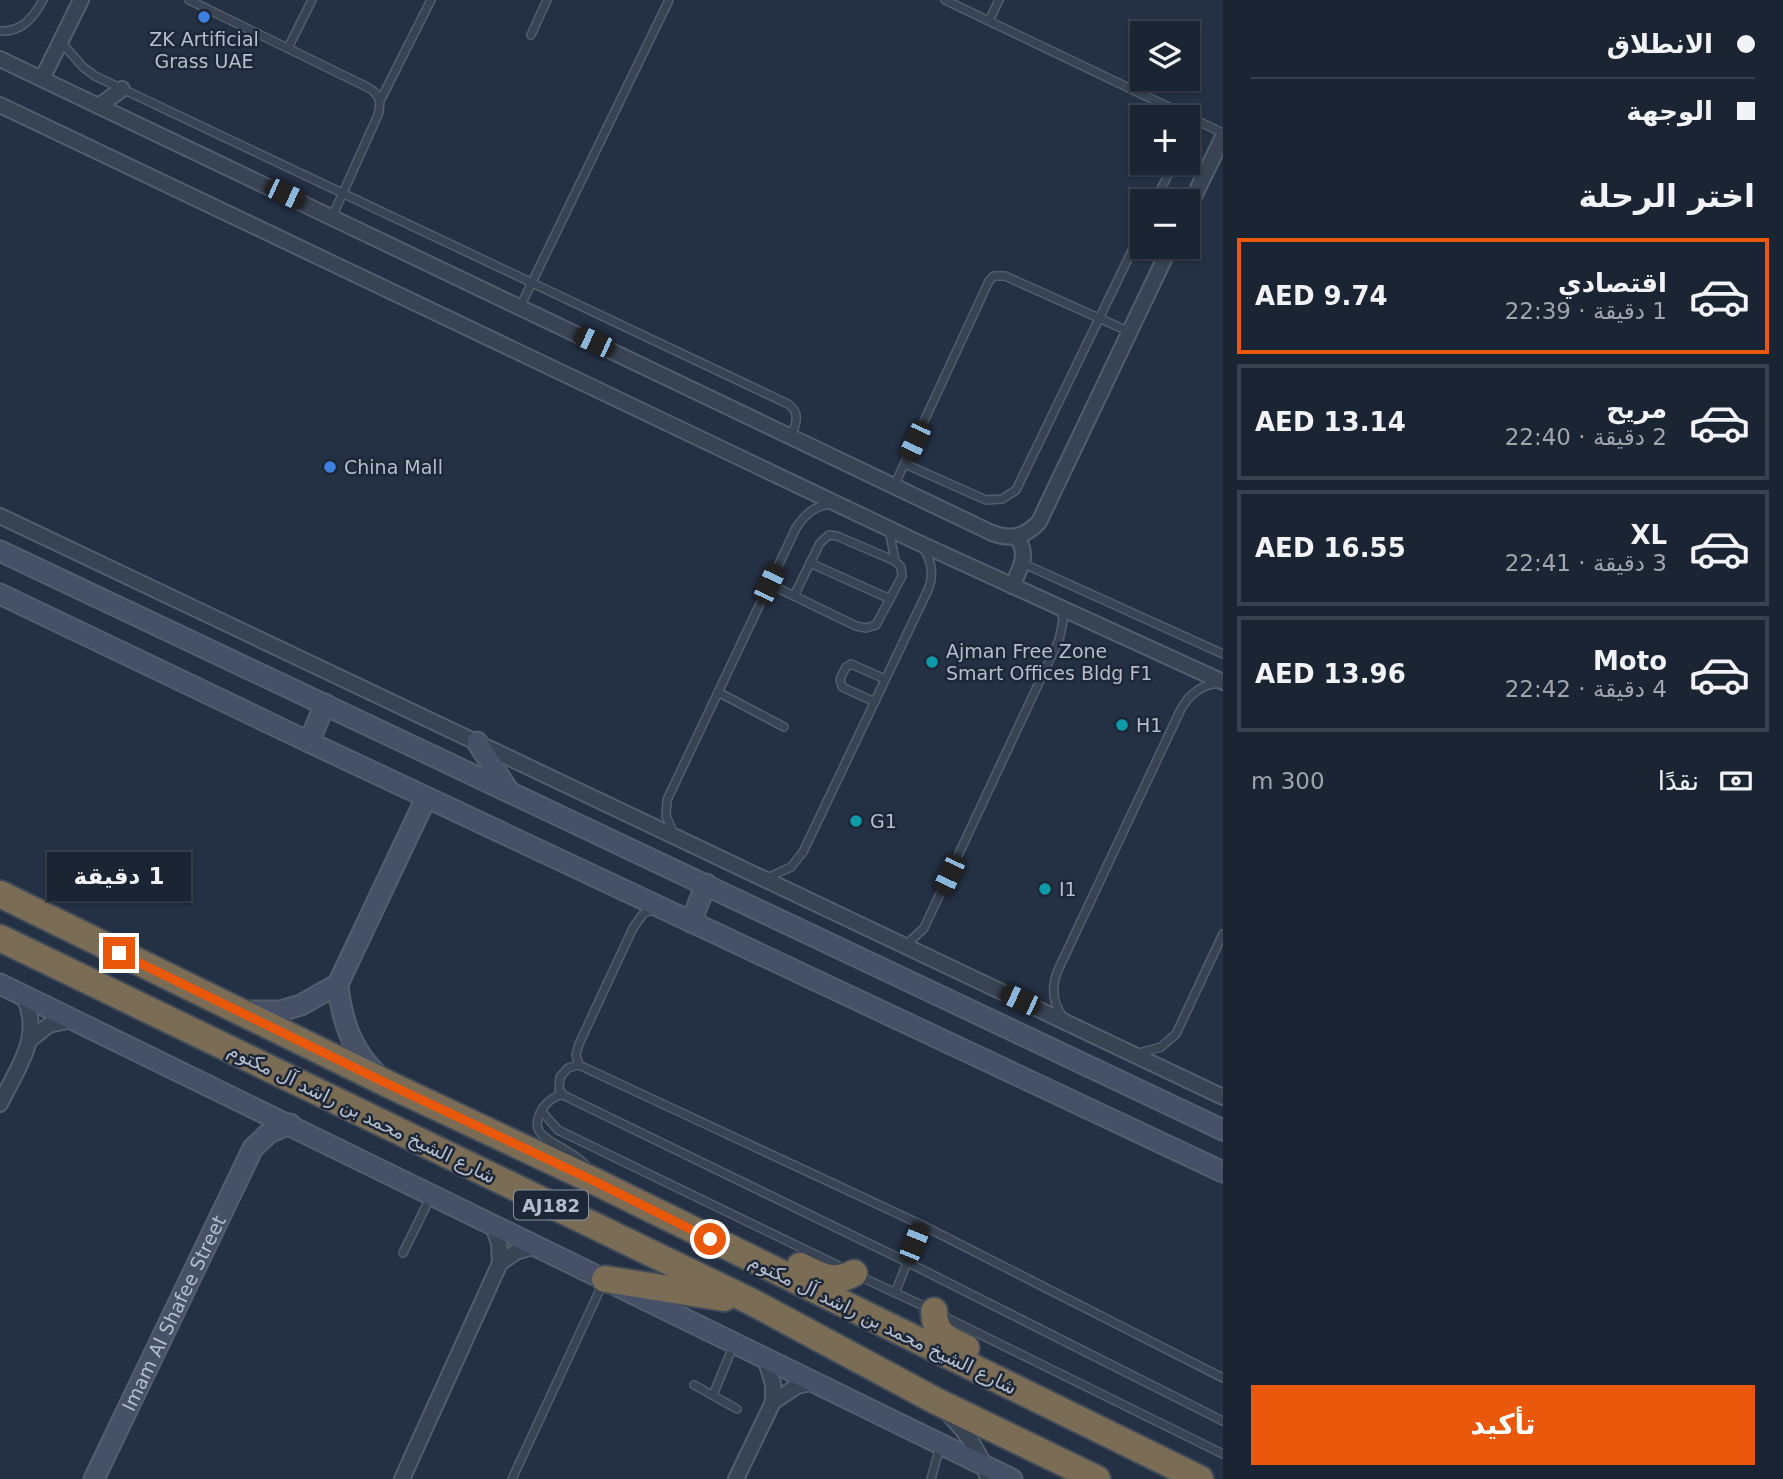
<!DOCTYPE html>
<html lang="ar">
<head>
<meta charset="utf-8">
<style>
  body { margin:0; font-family:"DejaVu Sans","Noto Sans Arabic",sans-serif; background:#242c3b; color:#f1f3f6; direction:rtl; height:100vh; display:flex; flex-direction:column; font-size:26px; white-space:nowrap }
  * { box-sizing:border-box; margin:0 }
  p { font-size:23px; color:#a0a4ac }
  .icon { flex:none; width:38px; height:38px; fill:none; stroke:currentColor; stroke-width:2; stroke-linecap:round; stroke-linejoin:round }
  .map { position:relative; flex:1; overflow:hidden; direction:ltr }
  .panel { display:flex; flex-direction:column; background:#1b2433; width:560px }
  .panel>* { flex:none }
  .guide { display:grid; align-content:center; height:154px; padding:0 28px; background:#1b2433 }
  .controls { position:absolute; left:1130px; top:21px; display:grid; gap:14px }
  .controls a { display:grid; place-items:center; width:70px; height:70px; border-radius:0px; background:#1b2433; box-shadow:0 2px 5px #0004,0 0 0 2px #39414e; font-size:35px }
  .end { position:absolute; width:32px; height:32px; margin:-16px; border:9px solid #ea580c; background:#fff; box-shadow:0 0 0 4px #fff }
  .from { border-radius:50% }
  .bubble { position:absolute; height:49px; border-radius:0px; background:#1b2433; box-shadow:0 2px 5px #0004,0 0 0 2px #39414e; font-size:23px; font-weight:800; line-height:49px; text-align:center; direction:rtl }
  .car { position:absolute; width:21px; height:42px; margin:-21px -10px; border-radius:9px; box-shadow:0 0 5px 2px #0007; background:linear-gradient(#222 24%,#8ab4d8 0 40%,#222 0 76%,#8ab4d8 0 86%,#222 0) }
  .guide b { display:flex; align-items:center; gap:24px; height:66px; font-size:26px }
  .guide b+b { border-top:2px solid #39414e }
  .guide i { width:18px; height:18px; background:#f1f3f6 }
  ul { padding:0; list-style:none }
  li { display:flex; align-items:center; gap:21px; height:116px; margin:0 14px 10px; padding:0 14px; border:4px solid #39414e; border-radius:0px }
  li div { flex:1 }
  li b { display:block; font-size:26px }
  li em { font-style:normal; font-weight:800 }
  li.selected { border-color:#ea580c }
  li>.icon { width:63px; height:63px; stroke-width:1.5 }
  h2 { padding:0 28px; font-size:32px; line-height:84px }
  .pay { display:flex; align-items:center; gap:18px; height:77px; padding:0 28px; font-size:26px }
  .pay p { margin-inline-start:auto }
  .button { display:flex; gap:14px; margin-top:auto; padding:14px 28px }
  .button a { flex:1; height:80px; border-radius:0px; background:#ea580c; color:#fff; font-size:28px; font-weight:800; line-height:80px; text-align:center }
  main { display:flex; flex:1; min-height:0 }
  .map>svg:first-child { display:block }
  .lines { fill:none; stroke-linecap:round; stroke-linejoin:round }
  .lane-casing { stroke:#535e6d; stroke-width:10 }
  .street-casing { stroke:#535e6d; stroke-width:18 }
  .secondary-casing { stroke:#535e6d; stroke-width:23 }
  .highway-casing { stroke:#404b5a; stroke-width:30 }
  .lane { stroke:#384353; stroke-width:7 }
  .street { stroke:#384353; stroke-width:14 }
  .secondary { stroke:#465167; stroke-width:19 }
  .highway { stroke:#7a6c55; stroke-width:26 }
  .route { stroke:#ea580c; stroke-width:9 }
  .shop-dot { fill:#3f7fe0; stroke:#1d2738; stroke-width:2.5 }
  .culture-dot { fill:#0f9aa8; stroke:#1d2738; stroke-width:2.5 }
  .labels { text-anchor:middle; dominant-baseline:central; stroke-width:5; stroke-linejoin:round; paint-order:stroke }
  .shield { fill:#1d2738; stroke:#8791a0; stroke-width:2 }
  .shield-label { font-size:18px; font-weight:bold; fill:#b5becd }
  .poi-label { font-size:19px; fill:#b5becd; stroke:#1d2738; text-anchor:start }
  .street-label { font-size:19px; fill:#b5becd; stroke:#1d2738 }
</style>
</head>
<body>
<main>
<section class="panel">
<div class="guide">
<b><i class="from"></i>الانطلاق</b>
<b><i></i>الوجهة</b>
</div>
<h2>اختر الرحلة</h2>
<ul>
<li class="selected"><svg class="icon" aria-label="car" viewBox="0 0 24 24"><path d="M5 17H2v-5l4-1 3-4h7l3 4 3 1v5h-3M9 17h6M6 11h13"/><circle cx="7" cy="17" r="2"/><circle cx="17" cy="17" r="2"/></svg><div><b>اقتصادي</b><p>1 دقيقة · 22:39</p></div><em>AED 9.74</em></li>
<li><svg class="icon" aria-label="car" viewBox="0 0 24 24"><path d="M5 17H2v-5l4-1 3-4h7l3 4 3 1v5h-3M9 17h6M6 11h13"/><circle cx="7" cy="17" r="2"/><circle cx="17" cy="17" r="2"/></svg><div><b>مريح</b><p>2 دقيقة · 22:40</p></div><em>AED 13.14</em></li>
<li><svg class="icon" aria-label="car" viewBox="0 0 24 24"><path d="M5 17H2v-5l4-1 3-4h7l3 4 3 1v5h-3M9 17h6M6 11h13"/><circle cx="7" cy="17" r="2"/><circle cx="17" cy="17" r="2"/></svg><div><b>XL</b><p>3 دقيقة · 22:41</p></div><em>AED 16.55</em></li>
<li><svg class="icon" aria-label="car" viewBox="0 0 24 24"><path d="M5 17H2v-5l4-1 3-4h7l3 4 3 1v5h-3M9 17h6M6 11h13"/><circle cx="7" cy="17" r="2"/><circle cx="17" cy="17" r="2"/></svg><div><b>Moto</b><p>4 دقيقة · 22:42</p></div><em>AED 13.96</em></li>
</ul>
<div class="pay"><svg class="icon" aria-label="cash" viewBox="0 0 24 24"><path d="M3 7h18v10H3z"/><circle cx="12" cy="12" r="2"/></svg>نقدًا<p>300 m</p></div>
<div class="button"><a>تأكيد</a></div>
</section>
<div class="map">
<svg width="1223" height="1479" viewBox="0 0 1223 1479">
  <rect width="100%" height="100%" fill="#243044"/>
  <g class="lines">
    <defs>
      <g id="lane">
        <path d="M189,0L367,87C379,93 382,102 378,115L332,217"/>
        <polyline points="945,0 1223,133"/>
        <polyline points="989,21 999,0"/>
        <path d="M0,31C22,32 33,18 43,0"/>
        <polyline points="531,35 547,0"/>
        <path d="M61,42L83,67L95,76L788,404C801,413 796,424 791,437"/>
        <polyline points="288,48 312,0"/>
        <polyline points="380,101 431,0"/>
        <polyline points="1155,201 1174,163"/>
        <polyline points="520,307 669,0"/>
        <polyline points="905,464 986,500 1002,499 1016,490 1143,228"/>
        <polyline points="894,486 989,281 994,276 1005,276 1130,332"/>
        <polyline points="889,529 895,561 901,567 902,576 876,625 866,628 856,626 794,596 820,543 829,535 837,536 895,561"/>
        <polyline points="810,563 890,599"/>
        <polyline points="1022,563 1223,654"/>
        <polyline points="769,584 794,596"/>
        <polyline points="718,692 784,727"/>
        <polyline points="875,702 842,687 840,679 846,667 851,664 885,679"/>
        <path d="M674,834L666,816L667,800L796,528C805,514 815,505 833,504"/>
        <path d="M767,878L791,867L803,852L928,590C934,575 932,563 924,549"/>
        <polyline points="905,946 924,928 1059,640 1063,621 1061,609"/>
        <path d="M1064,1018C1052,1003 1051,987 1058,970L1181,709C1190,693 1202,684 1220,683"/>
        <polyline points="1139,1053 1161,1047 1176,1034 1223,934"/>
        <polyline points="579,1065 576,1055 579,1044 633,928 643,914 655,908"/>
        <polyline points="563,1095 559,1089 560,1077 568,1068 579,1065 922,1225 1223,1378"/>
        <polyline points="542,1112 558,1130 845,1269"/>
        <path d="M588,1168C576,1152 546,1143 539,1131C532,1117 549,1095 563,1095L907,1262L1223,1421"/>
        <polyline points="403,1253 430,1198"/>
        <polyline points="859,1276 930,1309"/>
        <polyline points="895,1293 922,1225"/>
        <polyline points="941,1315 1223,1454"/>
        <polyline points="694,1385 737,1409"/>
        <polyline points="713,1395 734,1344"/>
        <polyline points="512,1479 603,1283"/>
        <polyline points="931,1479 940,1447"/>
      </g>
      <g id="street">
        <path d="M0,59L992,533C1010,540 1025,537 1039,522L1170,247"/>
        <polyline points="42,79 81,0"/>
        <polyline points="0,105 919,543 1223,682"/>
        <polyline points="99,106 122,89"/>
        <polyline points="1188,209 1223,137"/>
        <polyline points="0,516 1223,1097"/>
        <path d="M1012,586C1020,569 1030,553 1016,537"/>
        <polyline points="31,1039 49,1025 71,1020"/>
        <path d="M0,1104C17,1068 43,1037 24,997"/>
        <polyline points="500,1263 516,1252 536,1246"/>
        <polyline points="765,1358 773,1384 773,1402"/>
        <path d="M949,1415C967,1433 982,1454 988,1479"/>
        <polyline points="402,1479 500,1263 499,1244 493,1226"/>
        <polyline points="736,1479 773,1402 797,1386 815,1382"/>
      </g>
      <g id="secondary">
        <polyline points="0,551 1223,1130"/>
        <polyline points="0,594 309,742 1223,1172"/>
        <polyline points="309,742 325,704"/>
        <polyline points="477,742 508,790"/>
        <polyline points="691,922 706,884"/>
        <polyline points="0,984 1012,1479"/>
        <path d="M338,984C341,1019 352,1052 379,1076"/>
        <polyline points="244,1011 280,1011 301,1005 338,984 426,798"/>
        <path id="s1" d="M94,1479L253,1148L269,1133L290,1124"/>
      </g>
      <g id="highway">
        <polyline points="0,894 390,1085 594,1181 1200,1479"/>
        <polyline points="0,938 752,1302 936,1401 1097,1479"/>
        <path d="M800,1266C818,1274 834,1285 854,1273"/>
        <polyline points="605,1279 724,1298"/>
        <path d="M934,1311C935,1336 946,1338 966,1348"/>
      </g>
    </defs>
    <use href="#lane" class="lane-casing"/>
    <use href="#street" class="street-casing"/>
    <use href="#secondary" class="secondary-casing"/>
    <use href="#highway" class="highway-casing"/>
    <use href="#lane" class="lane"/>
    <use href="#street" class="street"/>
    <use href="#secondary" class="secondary"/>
    <use href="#highway" class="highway"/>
  </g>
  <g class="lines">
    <polyline class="route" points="119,953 390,1085 594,1181 710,1239"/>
  </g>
  <g class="shop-dot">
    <circle cx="204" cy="17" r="7"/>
    <circle cx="330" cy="467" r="7"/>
  </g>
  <g class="culture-dot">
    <circle cx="932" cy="662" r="7"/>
    <circle cx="1122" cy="725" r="7"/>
    <circle cx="856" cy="821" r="7"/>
    <circle cx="1045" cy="889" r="7"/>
  </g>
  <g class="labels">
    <rect class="shield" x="514" y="1190.5" width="74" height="29" rx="5"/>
    <g class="shield-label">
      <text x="551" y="1205">AJ182</text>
    </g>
    <g class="poi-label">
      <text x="204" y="39" text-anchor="middle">ZK Artificial<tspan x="204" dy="22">Grass UAE</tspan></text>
      <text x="344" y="467">China Mall</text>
      <text x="946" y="651">Ajman Free Zone<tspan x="946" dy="22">Smart Offices Bldg F1</tspan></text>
      <text x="1136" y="725">H1</text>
      <text x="870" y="821">G1</text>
      <text x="1059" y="889">I1</text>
    </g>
    <g class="street-label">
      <text transform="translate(362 1113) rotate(26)">شارع الشيخ محمد بن راشد آل مكتوم</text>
      <text stroke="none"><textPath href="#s1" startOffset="184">Imam Al Shafee Street</textPath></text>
      <text transform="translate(883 1324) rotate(26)">شارع الشيخ محمد بن راشد آل مكتوم</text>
    </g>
  </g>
</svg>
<div class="controls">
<a><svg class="icon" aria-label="layers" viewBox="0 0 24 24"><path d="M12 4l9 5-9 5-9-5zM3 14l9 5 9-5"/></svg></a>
<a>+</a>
<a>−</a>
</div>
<i class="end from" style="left:710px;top:1239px"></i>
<i class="end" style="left:119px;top:953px"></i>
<div class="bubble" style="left:47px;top:852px;width:144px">1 دقيقة</div>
<i class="car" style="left:285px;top:194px;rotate:115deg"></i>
<i class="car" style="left:594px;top:342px;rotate:295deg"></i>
<i class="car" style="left:915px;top:441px;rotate:205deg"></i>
<i class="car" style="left:769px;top:584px;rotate:25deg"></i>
<i class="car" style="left:949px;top:875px;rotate:205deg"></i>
<i class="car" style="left:1020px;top:1000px;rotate:295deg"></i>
<i class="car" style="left:914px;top:1243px;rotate:22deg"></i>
</div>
</main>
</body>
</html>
